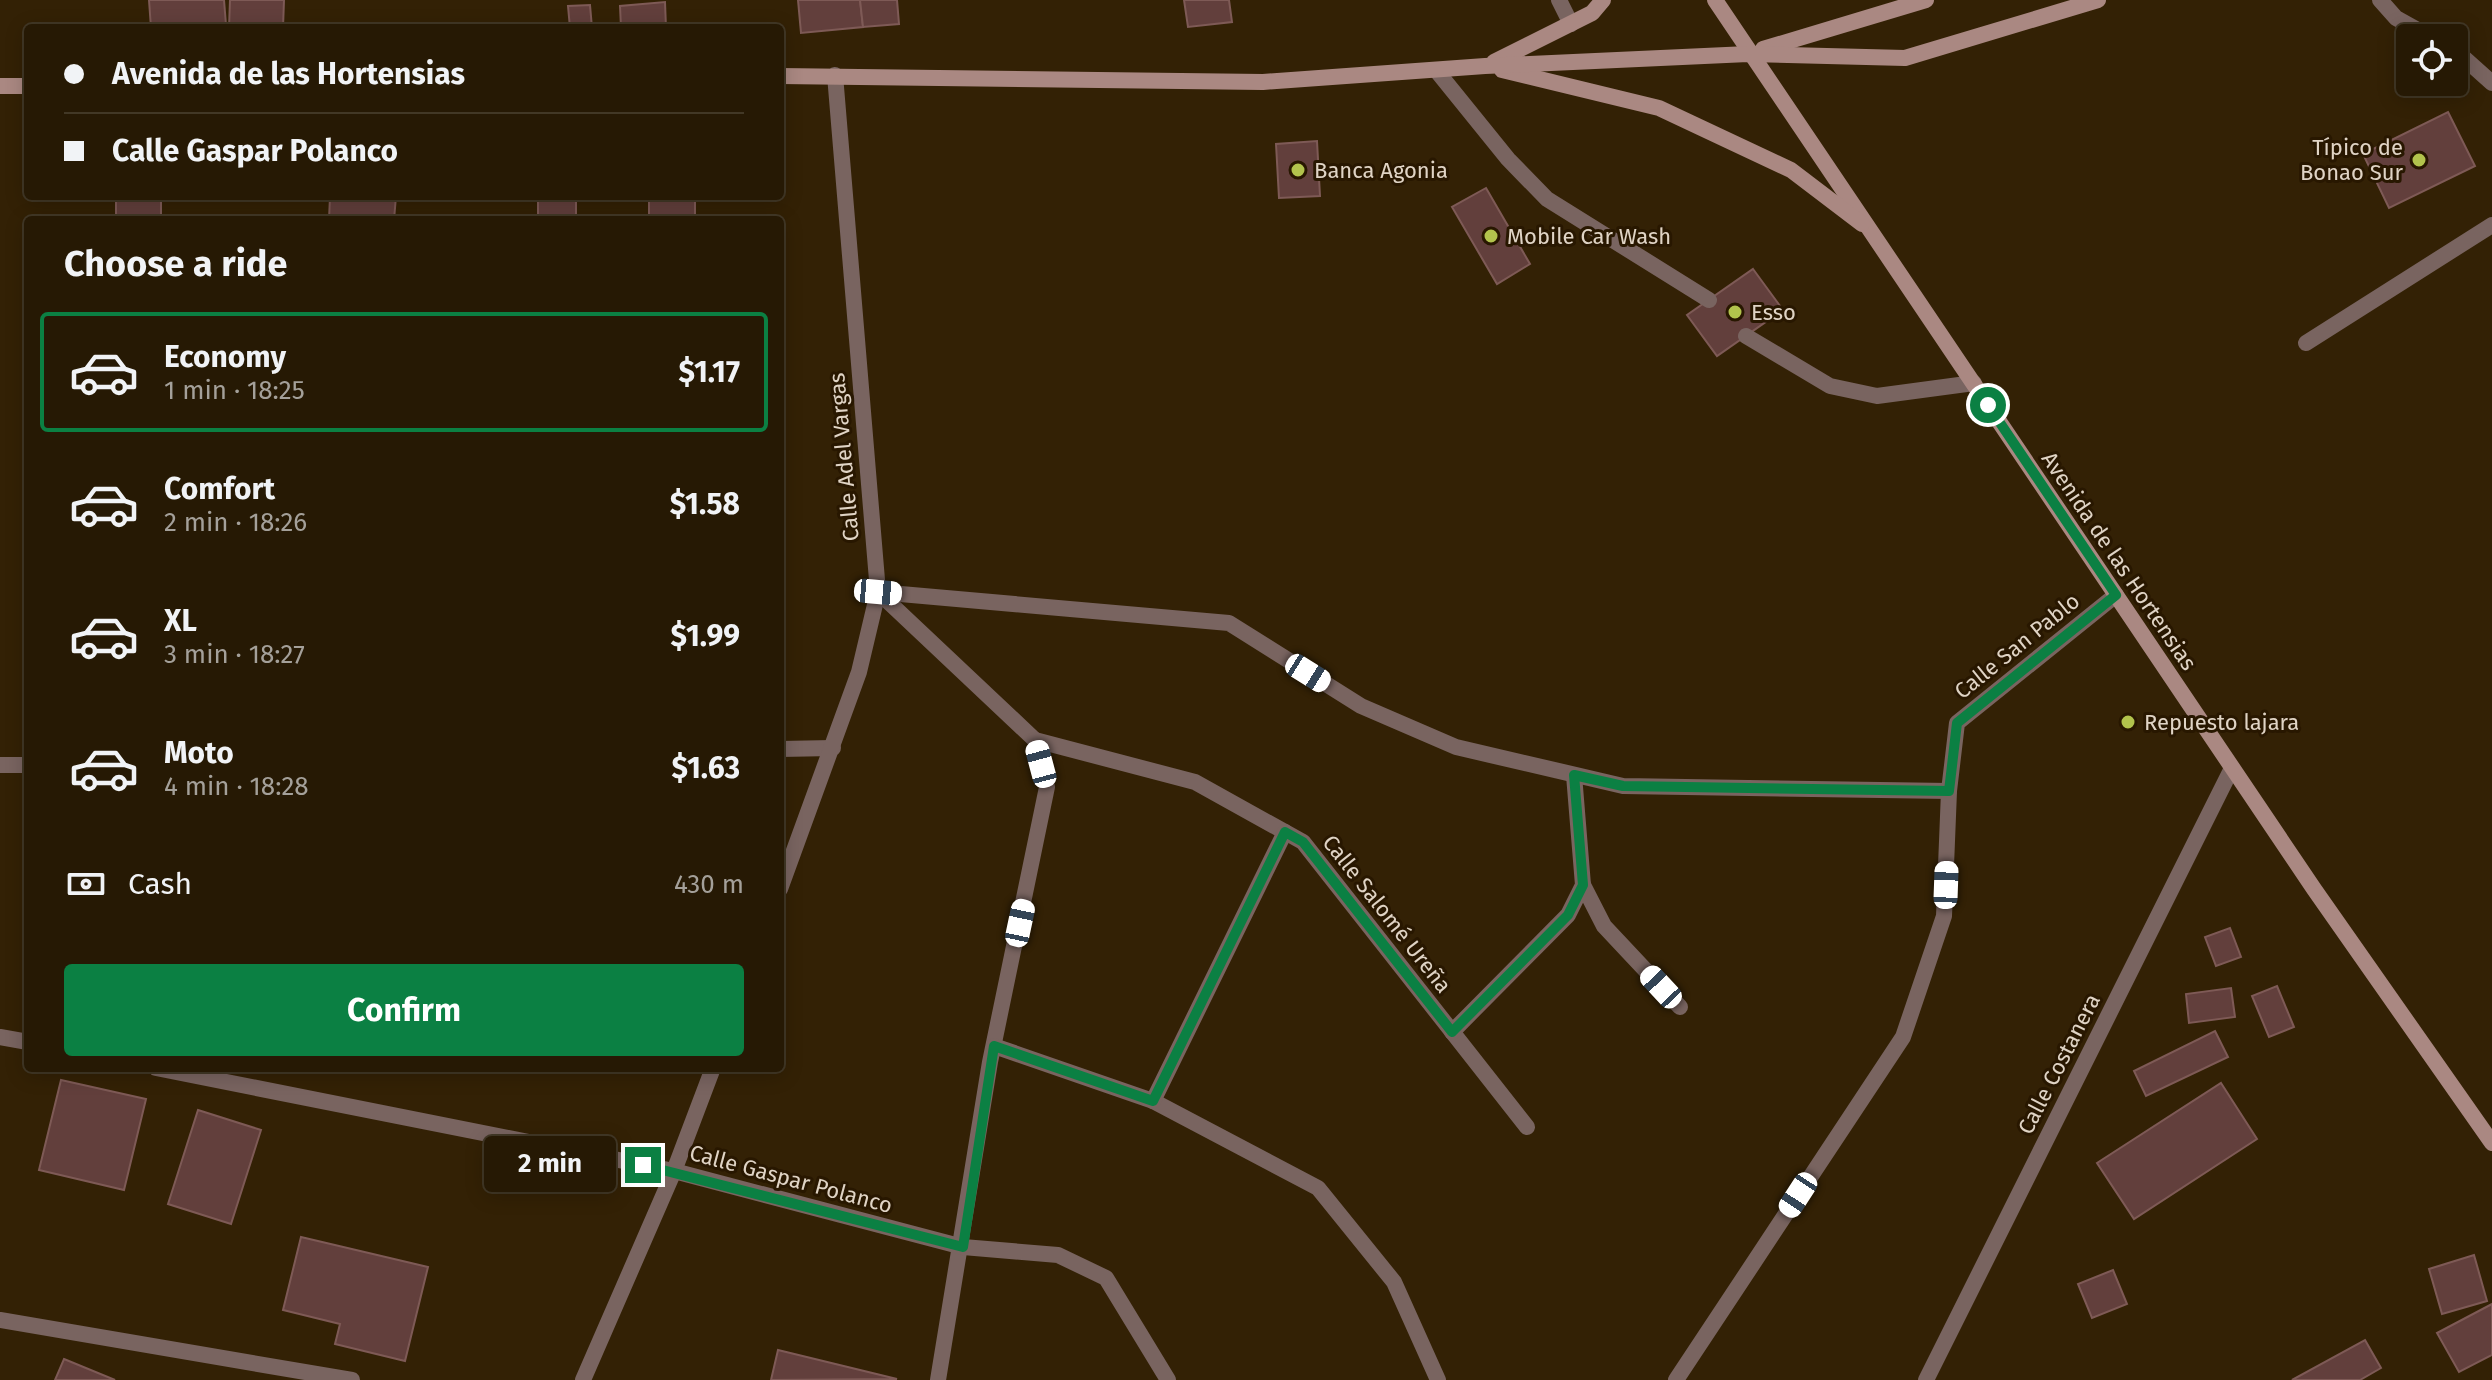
<!DOCTYPE html>
<html lang="en">
<head>
<meta charset="utf-8">
<style>
  body { margin:0; font-family:"Fira Sans",sans-serif; background:#2e220e; color:#f1f3f6; height:100vh; display:flex; flex-direction:column; font-size:30px; white-space:nowrap }
  * { box-sizing:border-box; margin:0 }
  p { font-size:26px; color:#a4a09a }
  .icon { flex:none; width:44px; height:44px; fill:none; stroke:currentColor; stroke-width:2; stroke-linecap:round; stroke-linejoin:round }
  .map { position:relative; flex:1; overflow:hidden }
  .panel { position:absolute; left:24px; top:216px; width:760px; height:856px; display:flex; flex-direction:column; background:#261904; border-radius:8px; box-shadow:0 4px 20px #0003,0 0 0 2px #423826 }
  .panel>* { flex:none }
  .top-card { position:absolute; left:24px; top:24px; width:760px; height:176px; border-radius:8px; box-shadow:0 4px 20px #0003,0 0 0 2px #423826; display:grid; align-content:center; height:176px; padding:0 40px; background:#261904 }
  .controls { position:absolute; left:2396px; top:24px; display:grid; gap:16px }
  .controls a { display:grid; place-items:center; width:72px; height:72px; border-radius:8px; background:#261904; box-shadow:0 4px 20px #0003,0 0 0 2px #423826; font-size:40px }
  .end { position:absolute; width:36px; height:36px; margin:-18px; border:10px solid #0b8043; background:#fff; box-shadow:0 0 0 4px #fff }
  .from { border-radius:50% }
  .bubble { position:absolute; height:56px; border-radius:8px; background:#261904; box-shadow:0 4px 20px #0003,0 0 0 2px #423826; font-size:26px; font-weight:700; line-height:56px; text-align:center }
  .car { position:absolute; width:24px; height:48px; margin:-24px -12px; border-radius:10px; box-shadow:0 0 6px 2px #0007; background:linear-gradient(#fff 24%,#345 0 40%,#fff 0 76%,#345 0 86%,#fff 0) }
  .top-card b { display:flex; align-items:center; gap:28px; height:76px; font-size:30px }
  .top-card b+b { border-top:2px solid #423826 }
  .top-card i { width:20px; height:20px; background:#f1f3f6 }
  ul { padding:0; list-style:none }
  li { display:flex; align-items:center; gap:24px; height:120px; margin:0 16px 12px; padding:0 24px; border:4px solid transparent; border-radius:8px }
  li div { flex:1 }
  li b { display:block; font-size:30px }
  li em { font-style:normal; font-weight:700 }
  li.current { border-color:#0b8043 }
  li>.icon { width:72px; height:72px; stroke-width:1.5 }
  h2 { padding:0 40px; font-size:36px; line-height:96px }
  .pay { display:flex; align-items:center; gap:20px; height:88px; padding:0 40px; font-size:30px }
  .pay p { margin-inline-start:auto }
  .primary-button { display:flex; gap:16px; margin-top:auto; padding:16px 40px }
  .primary-button a { flex:1; height:92px; border-radius:8px; background:#0b8043; color:#fff; font-size:32px; font-weight:700; line-height:92px; text-align:center }
  .map>svg:first-child { display:block }
  .building { fill:#623f3c; stroke:#7e5a56; stroke-width:2 }
  .lines { fill:none; stroke-linecap:round; stroke-linejoin:round }
  .service { stroke:#796460; stroke-width:16 }
  .minor { stroke:#796460; stroke-width:16 }
  .secondary { stroke:#aa8882; stroke-width:16 }
  .route { stroke:#0b8043; stroke-width:10 }
  .poi-dot { fill:#b2c34c; stroke:#281700; stroke-width:3 }
  .labels { text-anchor:middle; dominant-baseline:central; stroke-width:6; stroke-linejoin:round; paint-order:stroke }
  .poi-label { font-size:22px; fill:#e0d4c5; stroke:#281700; text-anchor:start }
  .street-label { font-size:22px; fill:#e0d4c5; stroke:#281700 }
</style>
</head>
<body>
<div class="map">
<svg width="2492" height="1380" viewBox="0 0 2492 1380">
  <rect width="100%" height="100%" fill="#332105"/>
  <g class="building">
    <polygon points="149,0 224,0 226,25 151,28"/>
    <polygon points="230,0 284,0 283,28 229,28"/>
    <polygon points="798,0 860,0 863,27 801,33"/>
    <polygon points="860,0 897,0 899,24 863,27"/>
    <polygon points="1184,0 1229,0 1232,22 1188,27"/>
    <polygon points="665,2 666,28 621,28 620,6"/>
    <polygon points="590,5 592,28 570,28 568,6"/>
    <polygon points="2448,112 2475,166 2389,208 2363,154"/>
    <polygon points="1317,141 1320,196 1279,198 1276,144"/>
    <polygon points="1486,188 1530,264 1497,284 1452,207"/>
    <rect x="116" y="196" width="45" height="23"/>
    <polygon points="330,196 396,196 394,220 329,220"/>
    <rect x="538" y="196" width="38" height="24"/>
    <rect x="649" y="196" width="46" height="24"/>
    <polygon points="1753,269 1783,310 1717,356 1687,315"/>
    <polygon points="2230,928 2241,957 2216,966 2205,937"/>
    <polygon points="2277,986 2294,1027 2269,1037 2252,996"/>
    <polygon points="2231,988 2235,1017 2189,1023 2186,994"/>
    <polygon points="2215,1031 2228,1057 2146,1096 2134,1071"/>
    <polygon points="61,1080 146,1099 124,1190 39,1170"/>
    <polygon points="2221,1083 2257,1139 2134,1219 2097,1163"/>
    <polygon points="198,1110 261,1130 231,1224 168,1204"/>
    <polygon points="301,1237 428,1267 405,1361 335,1344 340,1324 283,1310"/>
    <polygon points="2474,1255 2487,1301 2442,1314 2429,1269"/>
    <polygon points="2113,1270 2127,1304 2092,1318 2078,1284"/>
    <polygon points="2492,1304 2492,1355 2459,1372 2437,1333"/>
    <polygon points="2365,1340 2381,1368 2360,1380 2292,1380"/>
    <polygon points="778,1350 897,1379 771,1380"/>
    <polygon points="64,1359 115,1380 55,1380"/>
  </g>
  <g class="lines">
    <g class="service">
      <polyline points="1559,0 1571,24"/>
      <polyline points="2380,0 2396,18 2432,38"/>
      <polyline points="2454,49 2492,83"/>
      <polyline points="1436,70 1508,159 1547,199 1709,300"/>
      <polyline points="1746,336 1830,386 1877,396 1974,383"/>
      <polyline points="2306,343 2492,225"/>
    </g>
    <g class="minor">
      <polyline points="835,75 878,592 1035,740 1047,787 990,1062 938,1380"/>
      <polyline points="1035,740 1195,782 1303,842 1527,1127"/>
      <polyline points="780,749 833,748"/>
      <polyline points="0,765 28,765"/>
      <polyline points="1583,885 1604,926 1680,1007"/>
      <polyline points="780,889 859,672 878,592 1229,623 1361,706 1456,747 1623,786 1949,791"/>
      <polyline points="1452,1032 1568,915 1583,885 1574,775"/>
      <polyline points="0,1037 28,1042"/>
      <polyline points="994,1046 1153,1101 1318,1188 1394,1282 1438,1380"/>
      <polyline points="156,1068 674,1171 963,1247 1058,1255 1106,1278 1168,1380"/>
      <polyline points="1153,1101 1285,832"/>
      <polyline points="0,1320 352,1380"/>
      <polyline points="583,1380 674,1171 713,1068"/>
      <polyline points="1676,1380 1903,1037 1944,916 1949,791 1957,723 2116,595"/>
      <polyline points="1926,1380 2232,768"/>
    </g>
    <g class="secondary">
      <polyline points="1715,0 2314,889 2492,1143"/>
      <polyline points="1763,49 1926,0"/>
      <polyline points="1494,62 1592,13 1603,0"/>
      <polyline points="1502,70 1659,108 1791,170 1862,224"/>
      <polyline points="780,76 1263,82 1485,66 1748,54 1905,58 2098,0"/>
      <polyline points="0,86 28,86"/>
    </g>
  </g>
  <g class="lines">
    <polyline class="route" points="643,1165 963,1247 994,1046 1153,1101 1285,832 1303,842 1452,1032 1568,915 1583,885 1574,775 1623,786 1949,791 1957,723 2116,595 1988,405"/>
  </g>
  <g class="poi-dot">
    <circle cx="2419" cy="160" r="8"/>
    <circle cx="1298" cy="170" r="8"/>
    <circle cx="1491" cy="236" r="8"/>
    <circle cx="1735" cy="312" r="8"/>
    <circle cx="2128" cy="722" r="8"/>
  </g>
  <g class="labels">
    <g class="poi-label">
      <text x="2403" y="147" text-anchor="end">Típico de<tspan x="2403" dy="25">Bonao Sur</tspan></text>
      <text x="1314" y="170">Banca Agonia</text>
      <text x="1507" y="236">Mobile Car Wash</text>
      <text x="1751" y="312">Esso</text>
      <text x="2144" y="722">Repuesto lajara</text>
    </g>
    <g class="street-label">
      <text transform="translate(844 457) rotate(-95)">Calle Adel Vargas</text>
      <text transform="translate(2119 561) rotate(56)">Avenida de las Hortensias</text>
      <text transform="translate(2017 646) rotate(-39)">Calle San Pablo</text>
      <text transform="translate(1387 914) rotate(52)">Calle Salomé Ureña</text>
      <text transform="translate(2059 1064) rotate(-63)">Calle Costanera</text>
      <text transform="translate(791 1179) rotate(15)">Calle Gaspar Polanco</text>
    </g>
  </g>
</svg>
<div class="controls">
<a><svg class="icon" aria-label="locate" viewBox="0 0 24 24"><circle cx="12" cy="12" r="6"/><path d="M12 2v4M12 18v4M2 12h4M18 12h4"/></svg></a>
</div>
<i class="end from" style="left:1988px;top:405px"></i>
<i class="end" style="left:643px;top:1165px"></i>
<div class="bubble" style="left:484px;top:1136px;width:132px">2 min</div>
<i class="car" style="left:878px;top:592px;rotate:95deg"></i>
<i class="car" style="left:1308px;top:673px;rotate:122deg"></i>
<i class="car" style="left:1041px;top:764px;rotate:345deg"></i>
<i class="car" style="left:1946px;top:885px;rotate:2deg"></i>
<i class="car" style="left:1020px;top:923px;rotate:12deg"></i>
<i class="car" style="left:1661px;top:987px;rotate:317deg"></i>
<i class="car" style="left:1798px;top:1195px;rotate:213deg"></i>
<div class="top-card">
<b><i class="from"></i>Avenida de las Hortensias</b>
<b><i></i>Calle Gaspar Polanco</b>
</div>
<section class="panel">
<h2>Choose a ride</h2>
<ul>
<li class="current"><svg class="icon" aria-label="car" viewBox="0 0 24 24"><path d="M5 17H2v-5l4-1 3-4h7l3 4 3 1v5h-3M9 17h6M6 11h13"/><circle cx="7" cy="17" r="2"/><circle cx="17" cy="17" r="2"/></svg><div><b>Economy</b><p>1 min · 18:25</p></div><em>$1.17</em></li>
<li><svg class="icon" aria-label="car" viewBox="0 0 24 24"><path d="M5 17H2v-5l4-1 3-4h7l3 4 3 1v5h-3M9 17h6M6 11h13"/><circle cx="7" cy="17" r="2"/><circle cx="17" cy="17" r="2"/></svg><div><b>Comfort</b><p>2 min · 18:26</p></div><em>$1.58</em></li>
<li><svg class="icon" aria-label="car" viewBox="0 0 24 24"><path d="M5 17H2v-5l4-1 3-4h7l3 4 3 1v5h-3M9 17h6M6 11h13"/><circle cx="7" cy="17" r="2"/><circle cx="17" cy="17" r="2"/></svg><div><b>XL</b><p>3 min · 18:27</p></div><em>$1.99</em></li>
<li><svg class="icon" aria-label="car" viewBox="0 0 24 24"><path d="M5 17H2v-5l4-1 3-4h7l3 4 3 1v5h-3M9 17h6M6 11h13"/><circle cx="7" cy="17" r="2"/><circle cx="17" cy="17" r="2"/></svg><div><b>Moto</b><p>4 min · 18:28</p></div><em>$1.63</em></li>
</ul>
<div class="pay"><svg class="icon" aria-label="cash" viewBox="0 0 24 24"><path d="M3 7h18v10H3z"/><circle cx="12" cy="12" r="2"/></svg>Cash<p>430 m</p></div>
<div class="primary-button"><a>Confirm</a></div>
</section>
</div>
</body>
</html>
